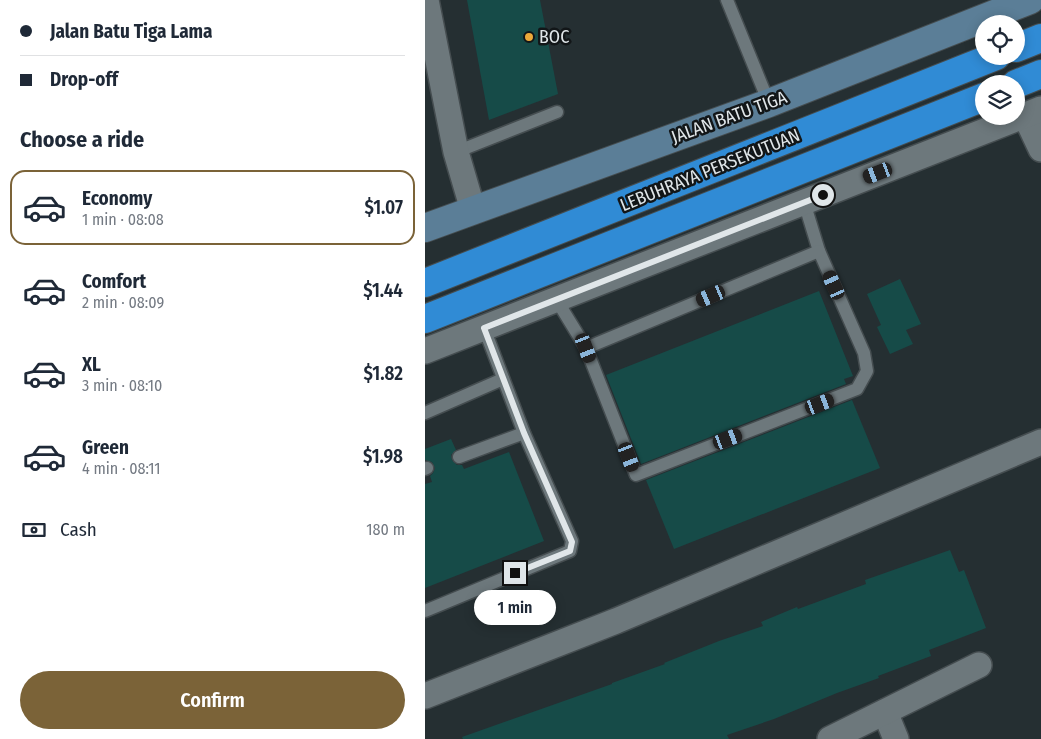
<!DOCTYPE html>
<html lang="en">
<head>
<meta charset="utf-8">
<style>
  body { margin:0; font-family:"Fira Sans Condensed",sans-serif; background:#f2f2f3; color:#1f2937; height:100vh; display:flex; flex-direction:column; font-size:19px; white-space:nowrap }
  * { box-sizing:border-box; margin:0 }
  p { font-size:16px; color:#747a83 }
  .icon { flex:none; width:28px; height:28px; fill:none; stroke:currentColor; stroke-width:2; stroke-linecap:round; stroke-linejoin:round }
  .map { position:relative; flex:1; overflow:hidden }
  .panel { display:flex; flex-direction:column; background:#fff; width:425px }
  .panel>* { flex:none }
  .hud { display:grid; align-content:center; height:110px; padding:0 20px; background:#fff }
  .controls { position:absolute; left:550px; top:15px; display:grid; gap:10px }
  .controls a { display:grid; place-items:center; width:50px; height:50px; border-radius:50%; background:#fff; box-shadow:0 2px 12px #0003; font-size:25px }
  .end { position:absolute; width:22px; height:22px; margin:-11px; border:6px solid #e0e6e9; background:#111; box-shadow:0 0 0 2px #111 }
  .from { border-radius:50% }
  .bubble { position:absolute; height:35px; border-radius:18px; background:#fff; box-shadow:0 2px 12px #0003; font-size:16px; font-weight:600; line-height:35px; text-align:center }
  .car { position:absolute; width:15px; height:30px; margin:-15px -8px; border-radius:6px; box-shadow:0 0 4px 1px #0007; background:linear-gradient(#222 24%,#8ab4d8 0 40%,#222 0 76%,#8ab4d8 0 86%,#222 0) }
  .hud b { display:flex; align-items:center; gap:18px; height:48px; font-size:19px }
  .hud b+b { border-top:1px solid #e0e1e3 }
  .hud i { width:12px; height:12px; background:#1f2937 }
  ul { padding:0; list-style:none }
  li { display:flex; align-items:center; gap:15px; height:75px; margin:0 10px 8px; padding:0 10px; border:2px solid transparent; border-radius:15px }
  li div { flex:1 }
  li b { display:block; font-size:19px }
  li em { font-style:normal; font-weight:600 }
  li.active { border-color:#7b6338 }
  li>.icon { width:45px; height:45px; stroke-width:1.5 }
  h2 { padding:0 20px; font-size:22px; line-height:60px }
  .pay { display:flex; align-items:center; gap:12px; height:55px; padding:0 20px; font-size:19px }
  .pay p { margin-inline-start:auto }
  .primary-button { display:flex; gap:10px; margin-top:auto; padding:10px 20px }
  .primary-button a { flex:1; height:58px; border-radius:30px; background:#7b6338; color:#fff; font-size:20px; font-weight:600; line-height:58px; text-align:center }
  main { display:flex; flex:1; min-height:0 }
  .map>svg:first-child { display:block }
  .building { fill:#164b48 }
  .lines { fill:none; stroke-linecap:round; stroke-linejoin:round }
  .lane-casing { stroke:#454d50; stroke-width:15 }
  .street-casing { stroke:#454d50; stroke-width:28 }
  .secondary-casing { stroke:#454d50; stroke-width:30 }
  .highway-casing { stroke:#454d50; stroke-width:30 }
  .lane { stroke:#6d787c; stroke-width:12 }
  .street { stroke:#6d787c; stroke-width:25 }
  .secondary { stroke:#5b7e97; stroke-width:28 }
  .highway { stroke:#308bd5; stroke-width:28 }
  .route { stroke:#e0e6e9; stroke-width:6 }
  .poi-dot { fill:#eca93a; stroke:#121618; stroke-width:2 }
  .labels { text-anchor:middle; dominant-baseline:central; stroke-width:5; stroke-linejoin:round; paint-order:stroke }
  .poi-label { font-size:18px; fill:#e0e6e9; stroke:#121618; text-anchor:start }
  .street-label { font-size:18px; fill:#e0e6e9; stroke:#121618 }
</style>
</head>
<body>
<main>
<section class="panel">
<div class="hud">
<b><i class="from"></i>Jalan Batu Tiga Lama</b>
<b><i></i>Drop-off</b>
</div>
<h2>Choose a ride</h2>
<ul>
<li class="active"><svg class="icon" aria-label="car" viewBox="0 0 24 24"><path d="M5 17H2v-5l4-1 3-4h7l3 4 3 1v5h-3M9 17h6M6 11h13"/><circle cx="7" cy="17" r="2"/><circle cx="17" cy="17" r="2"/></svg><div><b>Economy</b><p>1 min · 08:08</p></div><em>$1.07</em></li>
<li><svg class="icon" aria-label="car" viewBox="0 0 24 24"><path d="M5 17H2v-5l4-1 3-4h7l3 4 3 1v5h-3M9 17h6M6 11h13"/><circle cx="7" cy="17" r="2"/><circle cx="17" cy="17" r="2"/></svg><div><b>Comfort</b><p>2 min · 08:09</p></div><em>$1.44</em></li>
<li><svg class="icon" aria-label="car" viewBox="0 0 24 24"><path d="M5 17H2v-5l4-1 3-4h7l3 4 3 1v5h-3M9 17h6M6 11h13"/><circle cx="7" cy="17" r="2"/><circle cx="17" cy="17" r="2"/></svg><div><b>XL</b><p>3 min · 08:10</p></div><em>$1.82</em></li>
<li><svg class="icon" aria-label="car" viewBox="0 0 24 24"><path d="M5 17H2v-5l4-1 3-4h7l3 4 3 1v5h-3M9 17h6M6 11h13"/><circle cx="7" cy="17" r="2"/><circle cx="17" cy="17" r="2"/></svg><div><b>Green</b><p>4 min · 08:11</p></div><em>$1.98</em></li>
</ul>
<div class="pay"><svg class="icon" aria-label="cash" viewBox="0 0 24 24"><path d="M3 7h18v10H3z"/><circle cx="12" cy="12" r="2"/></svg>Cash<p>180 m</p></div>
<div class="primary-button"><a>Confirm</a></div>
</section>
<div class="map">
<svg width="616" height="739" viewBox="0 0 616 739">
  <rect width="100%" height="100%" fill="#252f32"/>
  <g class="building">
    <polygon points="42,0 115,0 133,94 64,120"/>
    <polygon points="475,279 496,324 481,330 488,344 465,354 452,327 456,325 442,294"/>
    <polygon points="394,291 428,376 419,379 421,384 216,464 181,375"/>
    <polygon points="427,400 455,468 249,549 221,480"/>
    <polygon points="26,439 31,450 26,455 27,460 32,465 37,465 39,469 84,452 119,541 0,588 0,484 7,482 5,476 8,473 10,468 7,462 0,460 0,449"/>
    <polygon points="525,550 534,572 539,570 561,628 504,650 506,656 453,676 454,678 412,693 349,719 302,735 304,739 38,739 37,737 187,684 187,683 240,664 239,663 294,641 338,626 336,622 372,607 373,609 441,584 440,580"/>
  </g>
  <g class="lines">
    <defs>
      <g id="lane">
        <polyline points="302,0 344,103"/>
        <polyline points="31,152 132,112"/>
        <polyline points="131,299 161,348 211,475 432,389 442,371 439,353 394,251 379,202"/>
        <polyline points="161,348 394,251"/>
        <polyline points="0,413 78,379"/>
        <polyline points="34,457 99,433"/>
        <polyline points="0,469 2,468"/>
        <polyline points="0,611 145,551 147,541 99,433 59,328"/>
      </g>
      <g id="street">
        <polyline points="1,0 31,152 48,210"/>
        <polyline points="600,115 616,149"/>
        <polyline points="0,351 616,109"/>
        <polyline points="0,696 191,621 616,442"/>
        <polyline points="460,712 471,739"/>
        <polyline points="405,739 554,665"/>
      </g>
      <polyline id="secondary" points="0,228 344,103 605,0"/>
      <g id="highway">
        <polyline points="591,48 616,38"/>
        <polyline points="591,84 616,74"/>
        <polyline points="0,283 571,56"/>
        <polyline points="0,319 559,97"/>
      </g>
    </defs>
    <use href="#lane" class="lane-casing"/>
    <use href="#street" class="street-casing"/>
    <use href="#secondary" class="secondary-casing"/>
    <use href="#highway" class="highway-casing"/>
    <use href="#lane" class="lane"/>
    <use href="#street" class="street"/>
    <use href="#secondary" class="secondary"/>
    <use href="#highway" class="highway"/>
  </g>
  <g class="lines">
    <polyline class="route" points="90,573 145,551 147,542 99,433 59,328 398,195"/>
  </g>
  <circle class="poi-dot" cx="104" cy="37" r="5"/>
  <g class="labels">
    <g class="poi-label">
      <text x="114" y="37">BOC</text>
    </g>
    <g class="street-label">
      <text transform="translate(304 117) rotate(-20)">JALAN BATU TIGA</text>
      <text transform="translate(285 170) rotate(-22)">LEBUHRAYA PERSEKUTUAN</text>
    </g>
  </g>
</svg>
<div class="controls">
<a><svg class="icon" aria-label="locate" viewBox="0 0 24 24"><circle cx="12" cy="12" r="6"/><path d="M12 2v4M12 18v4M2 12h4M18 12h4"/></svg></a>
<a><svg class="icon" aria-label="layers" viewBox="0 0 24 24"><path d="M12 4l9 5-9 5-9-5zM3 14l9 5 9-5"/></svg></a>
</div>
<i class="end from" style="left:398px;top:195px"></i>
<i class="end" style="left:90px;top:573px"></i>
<div class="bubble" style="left:49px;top:590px;width:82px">1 min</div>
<i class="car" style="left:453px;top:173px;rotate:249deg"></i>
<i class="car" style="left:409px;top:285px;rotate:336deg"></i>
<i class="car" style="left:286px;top:296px;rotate:247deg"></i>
<i class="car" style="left:161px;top:348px;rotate:159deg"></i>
<i class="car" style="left:395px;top:404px;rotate:69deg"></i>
<i class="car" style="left:303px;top:439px;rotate:69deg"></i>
<i class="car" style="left:204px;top:457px;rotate:159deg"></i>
</div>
</main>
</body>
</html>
